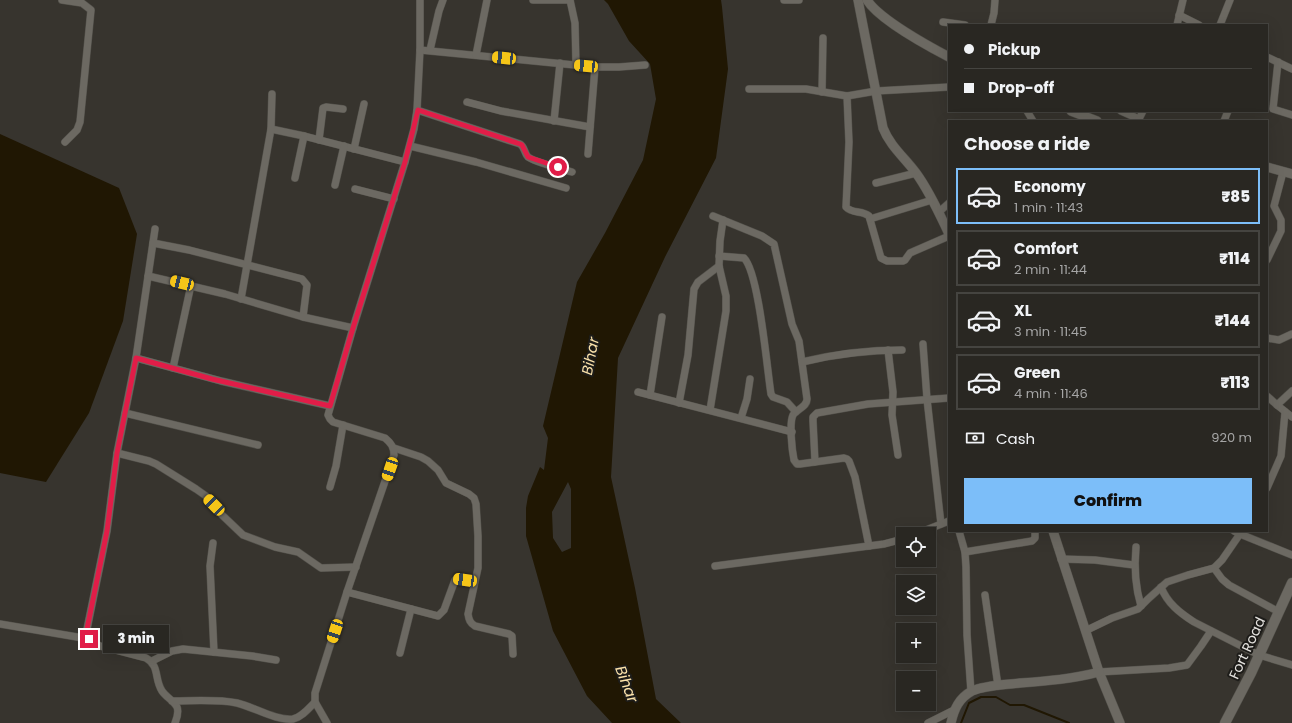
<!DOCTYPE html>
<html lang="en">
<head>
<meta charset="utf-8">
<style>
  body { margin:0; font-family:Poppins,sans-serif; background:#312f2a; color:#f1f3f6; height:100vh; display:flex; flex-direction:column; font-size:15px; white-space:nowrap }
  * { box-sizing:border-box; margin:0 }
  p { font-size:13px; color:#a5a5a5 }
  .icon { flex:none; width:22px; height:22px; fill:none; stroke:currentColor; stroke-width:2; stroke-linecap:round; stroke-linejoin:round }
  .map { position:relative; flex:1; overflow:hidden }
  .details { position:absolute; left:948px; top:120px; width:320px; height:412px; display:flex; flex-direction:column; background:#292722; border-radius:0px; box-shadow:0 4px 16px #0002,0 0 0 1px #454440 }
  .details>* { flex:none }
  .hud { position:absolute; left:948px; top:24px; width:320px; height:88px; border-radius:0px; box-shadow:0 4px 16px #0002,0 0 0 1px #454440; display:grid; align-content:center; height:88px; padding:0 16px; background:#292722 }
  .fabs { position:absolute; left:896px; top:527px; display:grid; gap:8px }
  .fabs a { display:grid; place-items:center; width:40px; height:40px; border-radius:0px; background:#292722; box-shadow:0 4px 16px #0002,0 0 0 1px #454440; font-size:20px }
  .end { position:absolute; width:18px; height:18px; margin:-9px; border:5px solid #e11d48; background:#fff; box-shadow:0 0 0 2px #fff }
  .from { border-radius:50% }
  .bubble { position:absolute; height:28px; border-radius:0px; background:#292722; box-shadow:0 4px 16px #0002,0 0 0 1px #454440; font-size:13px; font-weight:800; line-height:28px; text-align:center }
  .car { position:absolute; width:12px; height:24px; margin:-12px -6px; border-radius:5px; box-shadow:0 0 3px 1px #0007; background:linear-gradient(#f5c518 24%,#345 0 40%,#f5c518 0 76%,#345 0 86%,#f5c518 0) }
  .hud b { display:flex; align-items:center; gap:14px; height:38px; font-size:15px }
  .hud b+b { border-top:1px solid #454440 }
  .hud i { width:10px; height:10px; background:#f1f3f6 }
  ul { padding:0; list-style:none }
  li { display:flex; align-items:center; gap:12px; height:56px; margin:0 8px 6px; padding:0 8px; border:2px solid #454440; border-radius:0px }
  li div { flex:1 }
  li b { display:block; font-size:15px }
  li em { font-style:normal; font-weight:800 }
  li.selected { border-color:#7cbef9 }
  li>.icon { width:36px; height:36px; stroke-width:1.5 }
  h2 { padding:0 16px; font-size:18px; line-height:48px }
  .pay { display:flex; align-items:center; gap:10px; height:44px; padding:0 16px; font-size:15px }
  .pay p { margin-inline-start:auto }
  .cta { display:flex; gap:8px; margin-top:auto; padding:8px 16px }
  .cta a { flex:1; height:46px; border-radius:0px; background:#7cbef9; color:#111; font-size:16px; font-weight:800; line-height:46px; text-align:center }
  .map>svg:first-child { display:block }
  .water { fill:#201703; fill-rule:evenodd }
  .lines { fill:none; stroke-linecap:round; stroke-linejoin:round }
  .stream { stroke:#201703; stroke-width:2 }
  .minor-casing { stroke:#52504a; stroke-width:8 }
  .tertiary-casing { stroke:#52504a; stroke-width:10 }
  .secondary-casing { stroke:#52504a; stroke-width:11 }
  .minor { stroke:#6c6962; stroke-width:7 }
  .tertiary { stroke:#6c6962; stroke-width:9 }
  .secondary { stroke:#6c6962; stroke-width:10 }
  .route { stroke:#e11d48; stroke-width:5 }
  .labels { text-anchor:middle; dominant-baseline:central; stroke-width:4; stroke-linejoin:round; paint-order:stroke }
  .street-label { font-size:14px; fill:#e5e3df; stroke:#1d1c19 }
  .water-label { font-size:15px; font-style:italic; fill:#fbe2ab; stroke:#1d1c19 }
</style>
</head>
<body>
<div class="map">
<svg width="1292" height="723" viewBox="0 0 1292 723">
  <rect width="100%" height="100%" fill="#37342e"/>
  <g class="water">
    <path d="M604,0H721L722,7L728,69L716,158L665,257L618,358L611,477L635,588L656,699L681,723H612L587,696L553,631L526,536V508L528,496L540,467L544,470L548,438L543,426L577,282L605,233L643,160L656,99L650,64L629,41L608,4ZM568,482L571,489V548L562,552L553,538L552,512Z"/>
    <polygon points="0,134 119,188 137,234 123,321 89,413 46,482 0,473"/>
  </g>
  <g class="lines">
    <polyline class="stream" points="961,723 969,703 981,697 996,697 1010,705 1024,705 1069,723"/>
    <defs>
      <g id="minor">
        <polyline points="62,0 82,3 91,10 80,122 77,130 65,142"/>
        <polyline points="533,0 570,0"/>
        <polyline points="570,0 575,23 576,65"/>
        <polyline points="784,0 799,0"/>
        <polyline points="1179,15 1199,25"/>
        <polyline points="943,22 965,25"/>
        <polyline points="991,25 994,13 995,0"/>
        <polyline points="1177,25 1183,0"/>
        <polyline points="1220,25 1230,0"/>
        <polyline points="420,50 595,67 619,67 645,65"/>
        <polyline points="430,50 439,11 443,0"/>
        <polyline points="476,55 487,0"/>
        <polyline points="1267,57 1292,69"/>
        <polyline points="1278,62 1273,109 1292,115"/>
        <polyline points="749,89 806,89 847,96 876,91 949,87"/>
        <polyline points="822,92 823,38"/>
        <path d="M847,96L849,142L846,207C852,214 862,210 869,216L881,258L887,261H903L905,260L910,253L949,236"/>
        <polyline points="467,102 501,111 590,127"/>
        <path d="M417,110L520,144C525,147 524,153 528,157C534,162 563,169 572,172"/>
        <polyline points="1027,111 1033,121"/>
        <polyline points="1121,111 1139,119"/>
        <polyline points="554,121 560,63"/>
        <polyline points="1138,121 1143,111"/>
        <polyline points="1224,121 1228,111"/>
        <polyline points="271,129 304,136 405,162"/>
        <polyline points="319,140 323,108 326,107 343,109"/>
        <polyline points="410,146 476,162 566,188"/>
        <polyline points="354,149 364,104"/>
        <polyline points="588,154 595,67"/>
        <polyline points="295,178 304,136"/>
        <polyline points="876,183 916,173"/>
        <polyline points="335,185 344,146"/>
        <polyline points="355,189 394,199"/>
        <polyline points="939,212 949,203"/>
        <path d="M713,216L762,236L774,244L792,324L799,341L807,399C807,407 797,409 793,415C789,423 792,450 794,460L797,464H800L844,458L847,459L849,461L855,477L869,546"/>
        <polyline points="870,219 932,200"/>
        <path d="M155,229L136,358L117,453L107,531L87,629L89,639L100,646L146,658C160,666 154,679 162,691C166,697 174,701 177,707C179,712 177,718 175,723"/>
        <polyline points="153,243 189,250 302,279 307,285 303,317"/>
        <path d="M719,256L744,258C759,273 767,369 771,394L773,397L787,402L796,412"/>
        <polyline points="1267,260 1281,231 1281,220 1274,206 1283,172"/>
        <polyline points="148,276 225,294 303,317 353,328"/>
        <polyline points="241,299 271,129 272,94"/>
        <polyline points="1267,338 1279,340 1292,334"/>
        <polyline points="923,344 927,399 941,524"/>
        <polyline points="888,350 893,392 892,415 898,455"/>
        <polyline points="136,358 221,381 330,406"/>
        <path d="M802,362C835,354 868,350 902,350"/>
        <polyline points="173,368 191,285"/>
        <polyline points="638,392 792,432"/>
        <polyline points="650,395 662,317"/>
        <polyline points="1267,396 1277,405 1292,417"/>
        <polyline points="679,403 688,355 694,289 698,282 719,266"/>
        <polyline points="1277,405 1292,391"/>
        <polyline points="710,410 726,311 726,296 719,266 720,241 723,220"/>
        <polyline points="125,413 258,445"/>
        <polyline points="741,418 747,399 750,379"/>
        <path d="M394,448L421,457L428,461L438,470L446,483L469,494L474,498L476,504L478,536V568L468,614C469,620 470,623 475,626L509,634L512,636L513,654"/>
        <polyline points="117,453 149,461 156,464 196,489 206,496 222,515 243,535 275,547 298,552 321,568 356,567"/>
        <polyline points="815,462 813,421 813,417 817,413 868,404 949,398"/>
        <polyline points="330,487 336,466 343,425"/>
        <polyline points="1267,488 1281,456 1285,412"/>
        <polyline points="959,531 965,552 966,567 967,635 971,692"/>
        <polyline points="1234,531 1240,534 1292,555"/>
        <polyline points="916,534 949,521"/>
        <polyline points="213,543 210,566 214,652"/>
        <path d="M1136,547C1134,568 1135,586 1141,606"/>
        <polyline points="965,552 1032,541 1035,538 1035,531"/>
        <polyline points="1061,559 1095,560 1134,565"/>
        <polyline points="715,566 884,544 903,539"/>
        <polyline points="1214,568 1222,579 1229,585 1279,612"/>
        <path d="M1161,587C1167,603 1180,613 1194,622L1259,655L1292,665"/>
        <polyline points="347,592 438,616 444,610 455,580 457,579 465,580"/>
        <polyline points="985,595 998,686"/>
        <polyline points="0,624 89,639"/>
        <polyline points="1085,631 1112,618 1138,609 1148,599 1167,582 1188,575 1214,568 1222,560 1242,531"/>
        <polyline points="400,653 411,609"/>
        <polyline points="152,661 172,651 183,649 252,656 276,660"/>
        <polyline points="1099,672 1169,668 1187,665 1201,646 1211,631"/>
        <path d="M172,701C193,701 217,699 237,703C254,707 276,721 293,719C302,717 309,708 315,702"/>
        <path d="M327,723L315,702V693L347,592L394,455C394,447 391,443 385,438L333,422L330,419L328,415L353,328L405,162L414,129L417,110L420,50V0"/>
        <polyline points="928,723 954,710"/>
      </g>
      <g id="tertiary">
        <path d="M858,0L883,128C890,146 905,158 916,173C930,192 939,213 949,234"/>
        <path d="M867,0C879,19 928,46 949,57"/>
        <polyline points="1071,111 1097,121"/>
        <polyline points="1267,167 1292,174"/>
        <polyline points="1053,531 1099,672 1120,723"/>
        <path d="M951,723C954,709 959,698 972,691C986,685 1005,685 1020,683C1047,681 1073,679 1099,672"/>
      </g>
      <polyline id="secondary" points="1225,723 1251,673 1292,583"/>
    </defs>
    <use href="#minor" class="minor-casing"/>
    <use href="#tertiary" class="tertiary-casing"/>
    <use href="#secondary" class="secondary-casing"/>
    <use href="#minor" class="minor"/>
    <use href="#tertiary" class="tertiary"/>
    <use href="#secondary" class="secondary"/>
  </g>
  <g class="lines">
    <polyline class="route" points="89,639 87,629 107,531 117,453 136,358 212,379 330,406 353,328 405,162 418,110 520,144 522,145 528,157 558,167"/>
  </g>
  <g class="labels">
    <g class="street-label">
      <text transform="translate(1247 648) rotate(-65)">Fort Road</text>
    </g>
    <g class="water-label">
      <text transform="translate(590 356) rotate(-79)">Bihar</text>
      <text transform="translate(627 684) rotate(69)">Bihar</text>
    </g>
  </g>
</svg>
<div class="fabs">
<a><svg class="icon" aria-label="locate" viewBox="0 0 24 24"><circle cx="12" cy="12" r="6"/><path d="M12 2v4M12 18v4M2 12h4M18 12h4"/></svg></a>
<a><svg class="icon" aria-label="layers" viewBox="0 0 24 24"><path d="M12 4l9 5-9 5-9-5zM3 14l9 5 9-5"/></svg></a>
<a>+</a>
<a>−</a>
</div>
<i class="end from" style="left:558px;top:167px"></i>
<i class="end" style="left:89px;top:639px"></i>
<div class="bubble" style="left:103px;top:625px;width:66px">3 min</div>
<i class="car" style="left:504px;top:58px;rotate:276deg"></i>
<i class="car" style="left:586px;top:66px;rotate:275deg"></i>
<i class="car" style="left:182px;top:283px;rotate:284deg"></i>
<i class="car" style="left:390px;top:469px;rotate:199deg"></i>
<i class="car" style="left:214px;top:505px;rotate:315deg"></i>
<i class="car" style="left:465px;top:580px;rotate:278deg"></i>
<i class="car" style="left:335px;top:631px;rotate:198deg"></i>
<div class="hud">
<b><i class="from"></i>Pickup</b>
<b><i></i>Drop-off</b>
</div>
<section class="details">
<h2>Choose a ride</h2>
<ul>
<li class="selected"><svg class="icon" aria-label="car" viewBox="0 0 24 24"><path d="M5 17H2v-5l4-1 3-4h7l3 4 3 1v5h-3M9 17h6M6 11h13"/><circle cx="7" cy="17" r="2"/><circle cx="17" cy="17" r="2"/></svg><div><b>Economy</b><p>1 min · 11:43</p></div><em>₹85</em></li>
<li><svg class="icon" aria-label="car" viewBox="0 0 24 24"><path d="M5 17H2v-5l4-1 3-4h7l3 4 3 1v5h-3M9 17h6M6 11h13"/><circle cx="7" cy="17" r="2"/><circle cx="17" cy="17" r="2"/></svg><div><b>Comfort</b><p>2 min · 11:44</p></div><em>₹114</em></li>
<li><svg class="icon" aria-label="car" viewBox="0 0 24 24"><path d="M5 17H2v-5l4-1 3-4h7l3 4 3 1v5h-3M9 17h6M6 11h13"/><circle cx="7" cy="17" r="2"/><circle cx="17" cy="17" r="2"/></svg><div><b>XL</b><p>3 min · 11:45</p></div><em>₹144</em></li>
<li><svg class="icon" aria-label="car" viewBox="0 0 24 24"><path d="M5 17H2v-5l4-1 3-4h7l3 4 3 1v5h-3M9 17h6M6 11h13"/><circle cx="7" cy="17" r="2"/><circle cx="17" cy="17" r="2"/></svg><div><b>Green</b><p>4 min · 11:46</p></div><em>₹113</em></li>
</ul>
<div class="pay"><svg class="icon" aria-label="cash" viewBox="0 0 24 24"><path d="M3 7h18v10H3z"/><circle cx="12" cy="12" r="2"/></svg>Cash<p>920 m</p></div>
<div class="cta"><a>Confirm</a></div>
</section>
</div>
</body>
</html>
